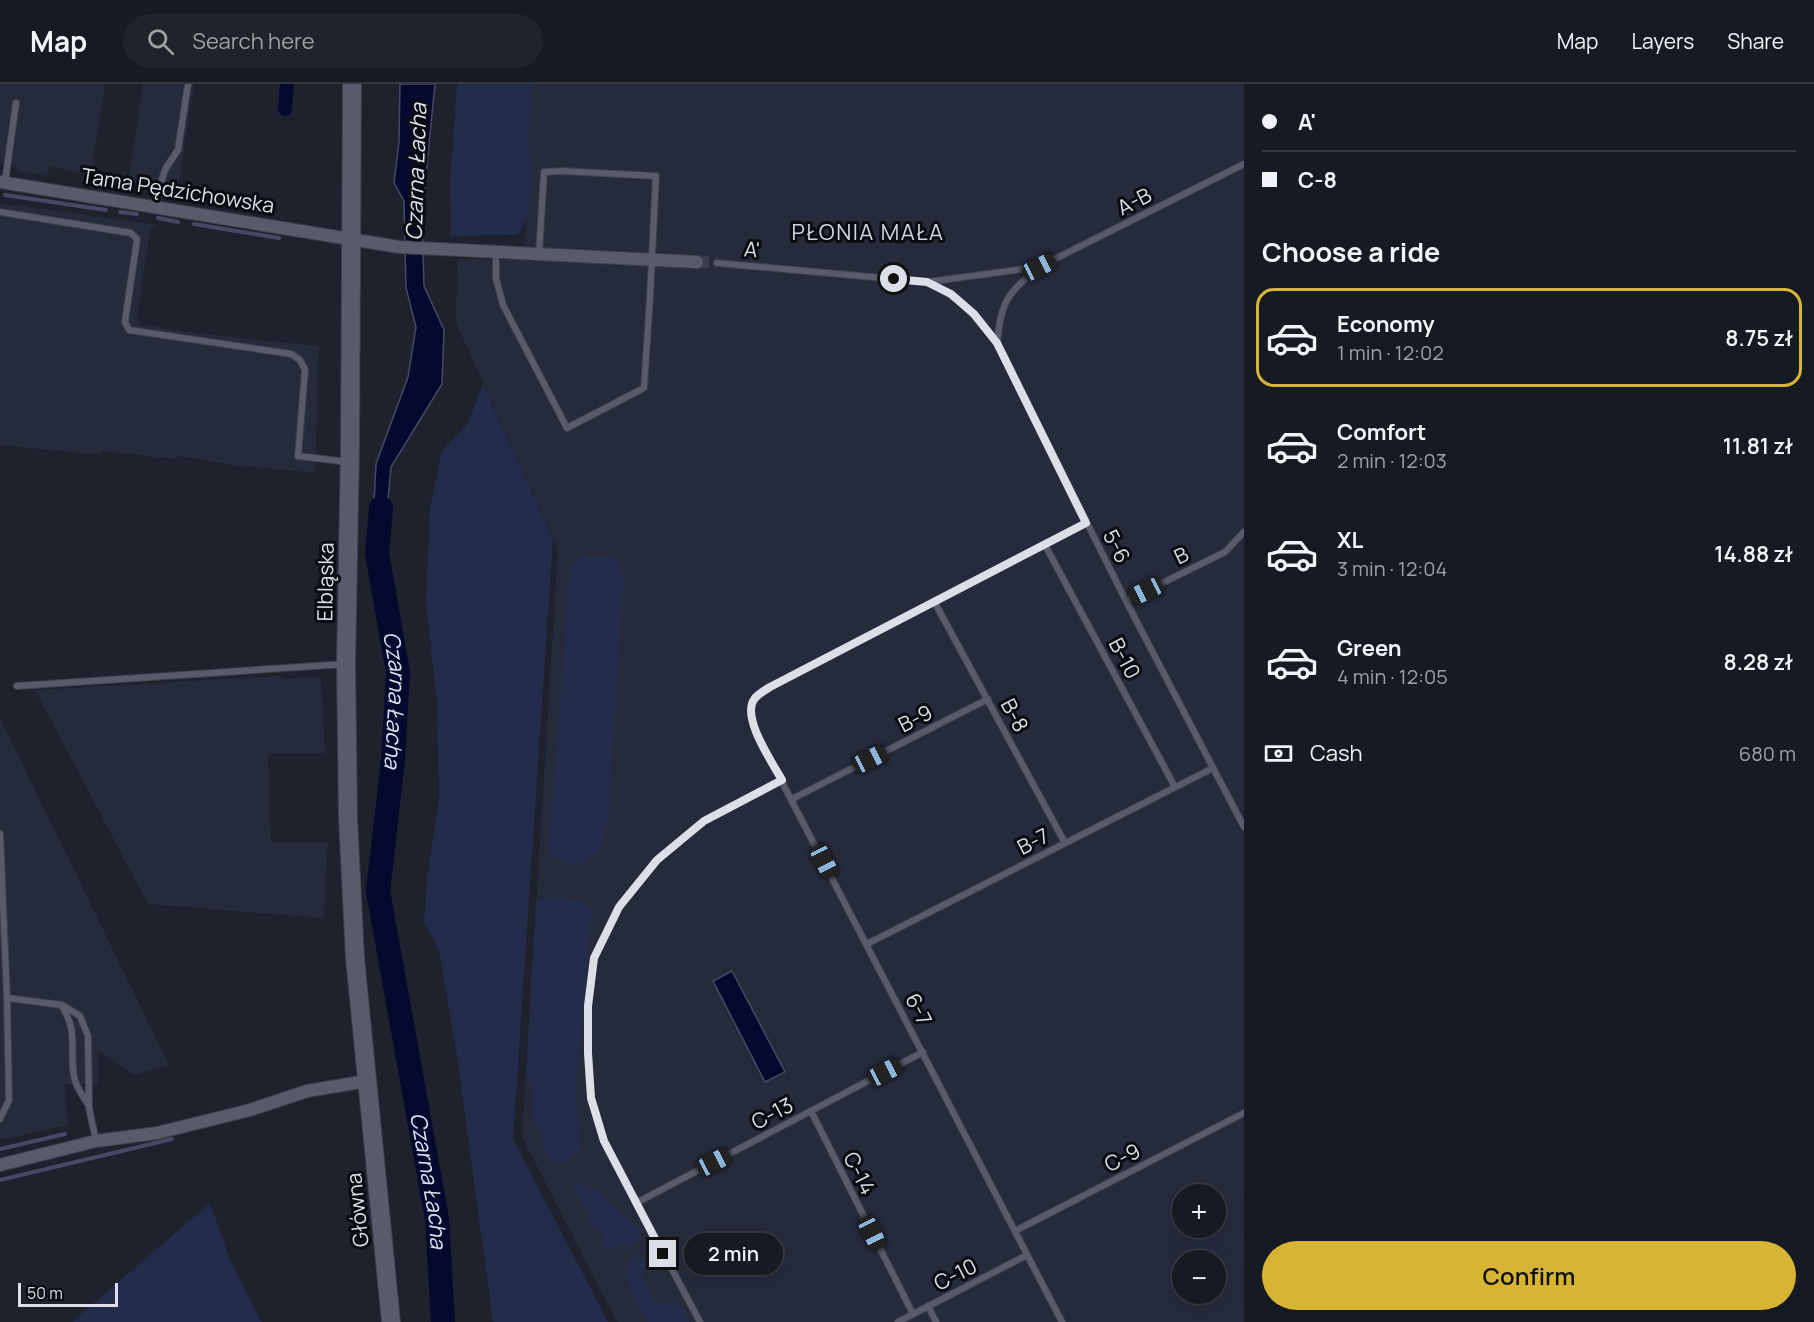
<!DOCTYPE html>
<html lang="en">
<head>
<meta charset="utf-8">
<style>
  body { margin:0; font-family:Manrope,sans-serif; background:#1f232a; color:#f1f3f6; height:100vh; display:flex; flex-direction:column; font-size:22px; white-space:nowrap }
  * { box-sizing:border-box; margin:0 }
  p { font-size:20px; color:#9ea1a5 }
  .icon { flex:none; width:33px; height:33px; fill:none; stroke:currentColor; stroke-width:2; stroke-linecap:round; stroke-linejoin:round }
  .map { position:relative; flex:1; overflow:hidden }
  .drawer { display:flex; flex-direction:column; background:#161a22; width:570px }
  .drawer>* { flex:none }
  .top-card { display:grid; align-content:center; height:132px; padding:0 18px; background:#161a22 }
  .fabs { position:absolute; left:1172px; top:1100px; display:grid; gap:12px }
  .fabs a { display:grid; place-items:center; width:54px; height:54px; border-radius:50%; background:#161a22; box-shadow:0 6px 24px #0002,0 0 0 2px #353840; font-size:30px }
  .scale { position:absolute; left:18px; bottom:15px; width:100px; box-sizing:border-box; padding-left:6px; border:3px solid #dcdfe7; border-top:0; font-size:16px; line-height:21px; white-space:nowrap; color:#dcdfe7; -webkit-text-stroke:4px #0a0c11; paint-order:stroke }
  .end { position:absolute; width:27px; height:27px; margin:-14px; border:8px solid #dcdfe7; background:#111; box-shadow:0 0 0 3px #111 }
  .from { border-radius:50% }
  .bubble { position:absolute; height:42px; border-radius:21px; background:#161a22; box-shadow:0 6px 24px #0002,0 0 0 2px #353840; font-size:20px; font-weight:600; line-height:42px; text-align:center }
  .car { position:absolute; width:18px; height:36px; margin:-18px -9px; border-radius:8px; box-shadow:0 0 4px 2px #0007; background:linear-gradient(#222 24%,#8ab4d8 0 40%,#222 0 76%,#8ab4d8 0 86%,#222 0) }
  .top-card b { display:flex; align-items:center; gap:21px; height:57px; font-size:22px }
  .top-card b+b { border-top:2px solid #353840 }
  .top-card i { width:15px; height:15px; background:#f1f3f6 }
  ul { padding:0; list-style:none }
  li { display:flex; align-items:center; gap:18px; height:99px; margin:0 12px 9px; padding:0 6px; border:3px solid transparent; border-radius:18px }
  li div { flex:1 }
  li b { display:block; font-size:22px }
  li em { font-style:normal; font-weight:600 }
  li.selected { border-color:#d7b434 }
  li>.icon { width:54px; height:54px; stroke-width:1.5 }
  h2 { padding:0 18px; font-size:27px; line-height:72px }
  .pay { display:flex; align-items:center; gap:15px; height:66px; padding:0 18px; font-size:22px }
  .pay p { margin-inline-start:auto }
  .action { display:flex; gap:12px; margin-top:auto; padding:12px 18px }
  .action a { flex:1; height:69px; border-radius:36px; background:#d7b434; color:#111; font-size:24px; font-weight:600; line-height:69px; text-align:center }
  header { display:flex; align-items:center; gap:36px; box-sizing:border-box; height:84px; padding:0 30px; background:#161a22; border-bottom:2px solid #353840 }
  header strong { font-size:28px }
  nav { display:flex; gap:33px; margin-inline-start:auto; font-size:21px }
  .search { width:420px; height:54px; background:#1f232a; display:flex; align-items:center; gap:15px; box-sizing:border-box; padding:0 21px; border-radius:33px; color:#9ea1a5; font-size:22px }
  main { display:flex; flex:1; min-height:0 }
  .map>svg:first-child { display:block }
  .built { fill:#262b3c; fill-rule:evenodd }
  .green { fill:#232c4a }
  .water { fill:#05092e; stroke:#464966; stroke-width:1.5 }
  .lines { fill:none; stroke-linecap:round; stroke-linejoin:round }
  .stream { stroke:#464966; stroke-width:4 }
  .canal { stroke:#05092e; stroke-width:14 }
  .river { stroke:#05092e; stroke-width:24 }
  .street-tunnel { stroke:#3a3e49; stroke-width:12; stroke-dasharray:12 6; stroke-linecap:butt }
  .lane-casing { stroke:#3b3f47; stroke-width:8 }
  .street-casing { stroke:#3b3f47; stroke-width:14 }
  .secondary-casing { stroke:#3b3f47; stroke-width:20 }
  .lane { stroke:#585c6a; stroke-width:6 }
  .street { stroke:#585c6a; stroke-width:12 }
  .secondary { stroke:#585c6a; stroke-width:18 }
  .route { stroke:#dcdfe7; stroke-width:8 }
  .labels { text-anchor:middle; dominant-baseline:central; stroke-width:6; stroke-linejoin:round; paint-order:stroke }
  .street-label { font-size:21px; fill:#dcdfe7; stroke:#0a0c11 }
  .water-label { font-size:22px; font-style:italic; fill:#dde3f1; stroke:#0a0c11 }
  .neighbourhood-label { font-size:22px; letter-spacing:1.5px; fill:#cfd4e3; stroke:#0a0c11 }
</style>
</head>
<body>
<header>
<strong>Map</strong>
<div class="search"><svg class="icon" aria-label="search" viewBox="0 0 24 24"><circle cx="10" cy="10" r="6"/><path d="M15 15l6 6"/></svg>Search here</div>
<nav><a>Map</a><a>Layers</a><a>Share</a></nav>
</header>
<main>
<div class="map">
<svg width="1244" height="1238" viewBox="0 0 1244 1238">
  <rect width="100%" height="100%" fill="#1e222d"/>
  <g class="built">
    <polygon points="0,0 105,0 91,91 50,82 47,92 18,87 15,80 0,78"/>
    <polygon points="143,0 194,0 178,106 128,98"/>
    <path d="M532,0H1244V1238H617L522,1053L558,464L456,239L457,175L522,176L532,91L528,63ZM1182,1110H1215V1143H1182ZM1182,1176H1215V1209H1182Z"/>
    <polygon points="0,119 157,141 150,146 137,234 142,241 195,249 319,262 315,389 243,382 177,372 176,375 102,367 101,371 0,361"/>
    <polygon points="280,592 284,595 317,593 321,596 325,669 268,670 271,759 328,758 324,834 148,820 35,606"/>
    <polygon points="0,634 169,981 133,991 98,966 98,1000 64,1000 68,1041 0,1056"/>
  </g>
  <g class="green">
    <polygon points="457,0 532,0 528,63 532,91 527,135 518,151 451,152 450,100"/>
    <polygon points="483,300 553,454 513,1055 608,1238 493,1238 457,972 439,866 424,838 427,794 439,714 437,620 426,517 430,424 442,367 468,339"/>
    <polygon points="581,471 616,473 624,493 608,735 600,767 585,777 568,781 549,769 570,483"/>
    <path d="M548,813L585,817L592,827L579,973C572,1004 580,1036 580,1067L560,1080L546,1072L541,1049L532,1032L533,1005L526,991L536,816Z"/>
    <path d="M579,1098C584,1102 591,1103 596,1106C600,1108 618,1126 619,1129L631,1136L641,1146L639,1155L630,1162L603,1164V1147L590,1140L589,1129L573,1105Z"/>
    <polygon points="210,1119 230,1175 261,1238 72,1238"/>
    <polygon points="637,1171 645,1179 643,1194 655,1218 675,1218 685,1228 689,1238 649,1238 634,1215 624,1189 630,1176"/>
  </g>
  <g class="water">
    <polygon points="400,0 435,0 422,130 424,202 444,246 442,300 391,383 383,468 373,438 376,380 408,293 416,243 406,204 404,117 394,99 399,58"/>
    <polygon points="732,887 785,988 765,998 713,897"/>
  </g>
  <g class="lines">
    <g class="stream">
      <polyline points="5,111 106,126"/>
      <polyline points="120,128 137,130"/>
      <polyline points="158,134 178,138"/>
      <polyline points="194,140 279,154"/>
      <polyline points="0,1065 65,1050"/>
      <polyline points="0,1096 172,1055"/>
    </g>
    <polyline class="canal" points="285,25 287,0"/>
    <path class="river" id="s1" d="M381,424L377,469L398,588L393,676L378,807L437,1135L443,1238"/>
    <polyline class="street-tunnel" points="697,178 717,179"/>
    <defs>
      <g id="lane">
        <polyline points="5,98 16,19"/>
        <polyline points="157,122 159,103 166,84 178,66 188,0"/>
        <polyline points="0,128 131,149 137,155 125,238 129,246 291,270 300,276 305,286 298,372 348,378"/>
        <polyline points="496,168 496,194 503,221 567,344 644,304 650,213 656,92 562,87 544,88 539,170"/>
        <polyline points="717,179 927,198 1039,183"/>
        <path d="M927,198C962,215 973,229 997,259L1126,517L1244,743"/>
        <path d="M997,259C1002,216 1006,211 1039,183L1244,80"/>
        <polyline points="1045,461 1175,703"/>
        <polyline points="1126,517 1225,468 1244,448"/>
        <polyline points="935,519 1065,759"/>
        <polyline points="17,602 345,580"/>
        <polyline points="792,715 988,615"/>
        <polyline points="0,750 7,914"/>
        <polyline points="867,860 1213,684"/>
        <path d="M62,922C79,950 69,964 74,992C75,1002 84,1013 89,1022"/>
        <polyline points="811,1027 913,1230"/>
        <polyline points="0,1035 9,1016 7,914 62,921 80,932 88,952 89,1024 96,1057"/>
        <polyline points="636,1119 923,968"/>
        <polyline points="1015,1147 1244,1029"/>
        <polyline points="928,1222 936,1238"/>
        <polyline points="700,1238 604,1057 591,1014 588,969 588,922 594,874 619,823 657,776 704,737 782,696"/>
        <polyline points="898,1238 1027,1171"/>
        <path d="M1062,1238L756,648C748,622 747,620 770,603L1086,439"/>
      </g>
      <g id="street">
        <polyline points="0,98 399,163 697,178"/>
        <polyline points="0,1081 96,1057 157,1049 250,1026 307,1007 367,997"/>
      </g>
      <polyline id="secondary" points="352,0 350,364 346,580 348,734 355,874 391,1238"/>
    </defs>
    <use href="#lane" class="lane-casing"/>
    <use href="#street" class="street-casing"/>
    <use href="#secondary" class="secondary-casing"/>
    <use href="#lane" class="lane"/>
    <use href="#street" class="street"/>
    <use href="#secondary" class="secondary"/>
  </g>
  <g class="lines">
    <path class="route" d="M663,1170L604,1057L591,1014L588,969V922L594,874L619,823L657,776L704,737L782,696C772,678 740,632 755,614C758,610 765,606 770,603L1086,439L997,259L974,230L951,210L927,198L894,195"/>
  </g>
  <g class="labels">
    <g class="street-label">
      <text transform="translate(178 106) rotate(9)">Tama Pędzichowska</text>
      <text transform="translate(1134 117) rotate(-27)">A-B</text>
      <text transform="translate(752 165) rotate(5)">A'</text>
      <text transform="translate(1117 462) rotate(63)">5-6</text>
      <text transform="translate(1181 471) rotate(-26)">B</text>
      <text transform="translate(325 498) rotate(-89)">Elbląska</text>
      <text transform="translate(1125 574) rotate(62)">B-10</text>
      <text transform="translate(1015 631) rotate(62)">B-8</text>
      <text transform="translate(915 634) rotate(-27)">B-9</text>
      <text transform="translate(1033 757) rotate(-27)">B-7</text>
      <text transform="translate(919 925) rotate(63)">6-7</text>
      <text transform="translate(772 1029) rotate(-28)">C-13</text>
      <text transform="translate(1122 1073) rotate(-27)">C-9</text>
      <text transform="translate(860 1089) rotate(63)">C-14</text>
      <text transform="translate(357 1126) rotate(-96)">Główna</text>
      <text transform="translate(955 1190) rotate(-27)">C-10</text>
    </g>
    <g class="water-label">
      <text transform="translate(416 88) rotate(-88)">Czarna Łacha</text>
      <text stroke="none"><textPath href="#s1" startOffset="194">Czarna Łacha</textPath></text>
      <text stroke="none"><textPath href="#s1" startOffset="680">Czarna Łacha</textPath></text>
    </g>
    <g class="neighbourhood-label">
      <text x="868" y="148">PŁONIA MAŁA</text>
    </g>
  </g>
</svg>
<div class="fabs">
<a>+</a>
<a>−</a>
</div>
<div class="scale">50 m</div>
<i class="end from" style="left:894px;top:195px"></i>
<i class="end" style="left:663px;top:1170px"></i>
<div class="bubble" style="left:684px;top:1149px;width:99px">2 min</div>
<i class="car" style="left:1039px;top:183px;rotate:63deg"></i>
<i class="car" style="left:1146px;top:507px;rotate:244deg"></i>
<i class="car" style="left:870px;top:675px;rotate:63deg"></i>
<i class="car" style="left:824px;top:777px;rotate:153deg"></i>
<i class="car" style="left:885px;top:988px;rotate:62deg"></i>
<i class="car" style="left:714px;top:1078px;rotate:62deg"></i>
<i class="car" style="left:872px;top:1149px;rotate:153deg"></i>
</div>
<section class="drawer">
<div class="top-card">
<b><i class="from"></i>A'</b>
<b><i></i>C-8</b>
</div>
<h2>Choose a ride</h2>
<ul>
<li class="selected"><svg class="icon" aria-label="car" viewBox="0 0 24 24"><path d="M5 17H2v-5l4-1 3-4h7l3 4 3 1v5h-3M9 17h6M6 11h13"/><circle cx="7" cy="17" r="2"/><circle cx="17" cy="17" r="2"/></svg><div><b>Economy</b><p>1 min · 12:02</p></div><em>8.75 zł</em></li>
<li><svg class="icon" aria-label="car" viewBox="0 0 24 24"><path d="M5 17H2v-5l4-1 3-4h7l3 4 3 1v5h-3M9 17h6M6 11h13"/><circle cx="7" cy="17" r="2"/><circle cx="17" cy="17" r="2"/></svg><div><b>Comfort</b><p>2 min · 12:03</p></div><em>11.81 zł</em></li>
<li><svg class="icon" aria-label="car" viewBox="0 0 24 24"><path d="M5 17H2v-5l4-1 3-4h7l3 4 3 1v5h-3M9 17h6M6 11h13"/><circle cx="7" cy="17" r="2"/><circle cx="17" cy="17" r="2"/></svg><div><b>XL</b><p>3 min · 12:04</p></div><em>14.88 zł</em></li>
<li><svg class="icon" aria-label="car" viewBox="0 0 24 24"><path d="M5 17H2v-5l4-1 3-4h7l3 4 3 1v5h-3M9 17h6M6 11h13"/><circle cx="7" cy="17" r="2"/><circle cx="17" cy="17" r="2"/></svg><div><b>Green</b><p>4 min · 12:05</p></div><em>8.28 zł</em></li>
</ul>
<div class="pay"><svg class="icon" aria-label="cash" viewBox="0 0 24 24"><path d="M3 7h18v10H3z"/><circle cx="12" cy="12" r="2"/></svg>Cash<p>680 m</p></div>
<div class="action"><a>Confirm</a></div>
</section>
</main>
</body>
</html>
